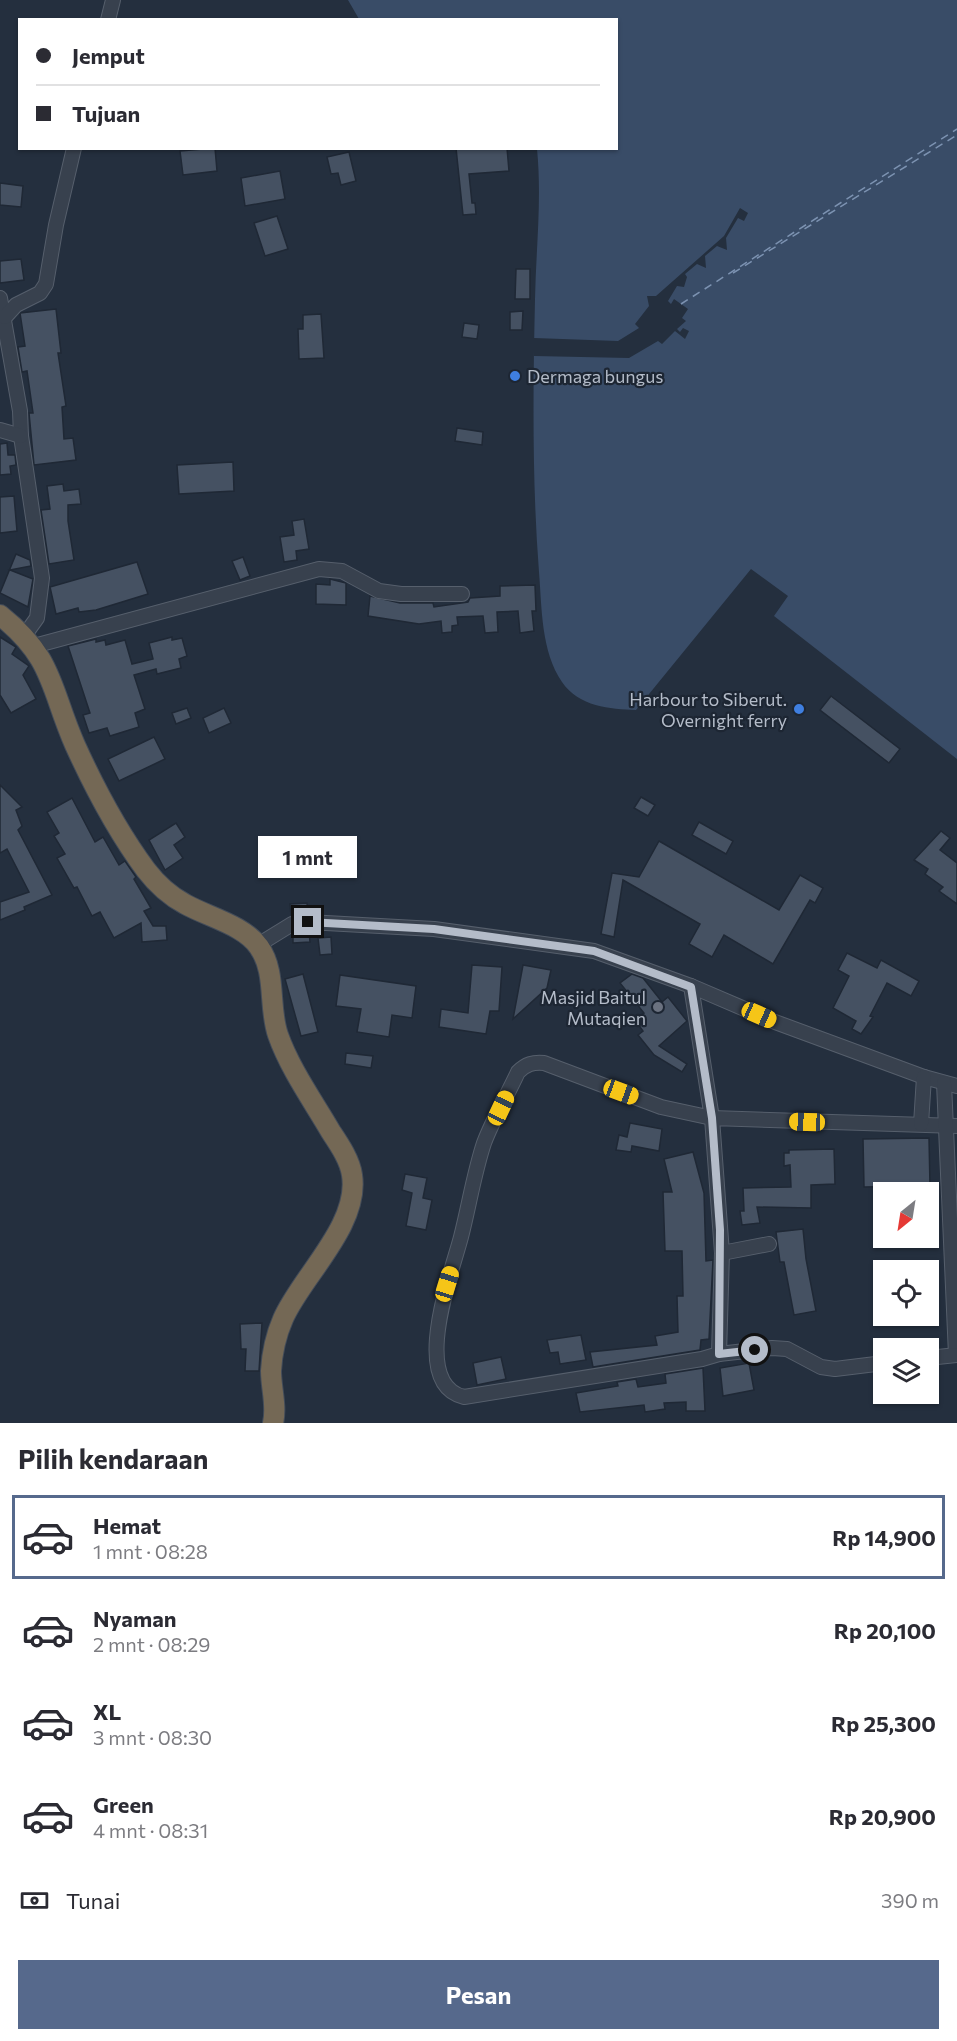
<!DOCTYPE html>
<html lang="id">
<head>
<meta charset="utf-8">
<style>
  body { margin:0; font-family:Commissioner,sans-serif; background:#f7f7f7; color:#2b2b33; height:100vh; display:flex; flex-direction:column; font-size:22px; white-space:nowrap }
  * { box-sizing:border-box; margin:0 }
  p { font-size:20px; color:#7c7c81 }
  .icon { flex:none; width:33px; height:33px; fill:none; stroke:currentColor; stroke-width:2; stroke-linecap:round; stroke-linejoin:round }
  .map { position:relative; height:1423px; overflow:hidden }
  .details { display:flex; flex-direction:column; background:#fff; flex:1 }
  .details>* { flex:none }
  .hud { position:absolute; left:18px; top:18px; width:600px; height:132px; border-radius:0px; box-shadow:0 2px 4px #0004; display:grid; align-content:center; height:132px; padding:0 18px; background:#fff }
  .needle { width:39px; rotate:210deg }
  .controls { position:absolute; left:873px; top:1182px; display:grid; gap:12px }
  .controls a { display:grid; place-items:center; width:66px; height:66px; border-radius:0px; background:#fff; box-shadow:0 2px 4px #0004; font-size:30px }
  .end { position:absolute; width:27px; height:27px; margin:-14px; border:8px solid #b4bcc9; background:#111; box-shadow:0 0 0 3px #111 }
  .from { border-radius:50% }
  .bubble { position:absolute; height:42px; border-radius:0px; background:#fff; box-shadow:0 2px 4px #0004; font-size:20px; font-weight:700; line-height:42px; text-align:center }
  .car { position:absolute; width:18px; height:36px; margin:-18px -9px; border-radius:8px; box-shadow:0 0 4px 2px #0007; background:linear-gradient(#f5c518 24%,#345 0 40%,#f5c518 0 76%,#345 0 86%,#f5c518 0) }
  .hud b { display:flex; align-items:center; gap:21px; height:57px; font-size:22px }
  .hud b+b { border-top:2px solid #e1e1e2 }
  .hud i { width:15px; height:15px; background:#2b2b33 }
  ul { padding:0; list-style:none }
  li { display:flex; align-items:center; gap:18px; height:84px; margin:0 12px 9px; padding:0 6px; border:3px solid transparent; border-radius:0px }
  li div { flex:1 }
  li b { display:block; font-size:22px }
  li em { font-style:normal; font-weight:700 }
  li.selected { border-color:#56698c }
  li>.icon { width:54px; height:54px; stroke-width:1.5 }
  h2 { padding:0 18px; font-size:27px; line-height:72px }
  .pay { display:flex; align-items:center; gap:15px; height:66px; padding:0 18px; font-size:22px }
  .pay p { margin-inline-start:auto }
  .cta { display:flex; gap:12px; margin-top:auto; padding:12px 18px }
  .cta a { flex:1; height:69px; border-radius:0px; background:#56698c; color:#fff; font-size:24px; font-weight:700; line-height:69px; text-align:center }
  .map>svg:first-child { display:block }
  .water { fill:#394c67 }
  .pier { fill:#242f3e }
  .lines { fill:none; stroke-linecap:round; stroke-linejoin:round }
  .ferry { stroke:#7c92b1; stroke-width:1.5; stroke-dasharray:8 6; stroke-linecap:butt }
  .building { fill:#455162; stroke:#1f2835; stroke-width:1.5 }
  .minor-casing { stroke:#565f6c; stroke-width:16 }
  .highway-casing { stroke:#434c59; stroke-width:22 }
  .minor { stroke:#38414e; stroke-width:14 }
  .highway { stroke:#746855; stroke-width:20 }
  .route { stroke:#b4bcc9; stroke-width:8 }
  .shop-dot { fill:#3f7fe0; stroke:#1d2633; stroke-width:2 }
  .worship-dot { fill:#6b7280; stroke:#1d2633; stroke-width:2 }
  .labels { text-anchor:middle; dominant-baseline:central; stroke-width:4.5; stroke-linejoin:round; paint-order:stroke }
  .poi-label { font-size:18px; fill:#b4bcc9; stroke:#1d2633; text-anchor:end }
</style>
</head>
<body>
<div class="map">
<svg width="957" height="1423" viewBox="0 0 957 1423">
  <rect width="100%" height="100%" fill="#242f3e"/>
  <path class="water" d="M348,0H957V759L774,616L788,596L751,569L636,710C610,709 579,707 562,682C541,651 542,609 539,572C532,482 533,390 535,299C536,248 542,199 537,149L616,148V20L359,19Z"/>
  <polygon class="pier" points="740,208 748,213 744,221 738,218 726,238 727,250 717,246 705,256 706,268 697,264 685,274 687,277 684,287 677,286 668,301 671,304 674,299 688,309 682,318 686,321 677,329 680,332 683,328 689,331 685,339 675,331 662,344 658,341 629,358 534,356 534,338 618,341 639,328 635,324 649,306 647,296 656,296 724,236"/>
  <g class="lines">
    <g class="ferry">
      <polyline points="733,273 957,135"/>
      <polyline points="681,304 957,129"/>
    </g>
  </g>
  <g class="building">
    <polygon points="215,148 217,171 183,175 180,151"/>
    <polygon points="456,148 507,148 509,171 469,174 472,203 475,203 476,214 463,215"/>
    <polygon points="349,152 356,181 341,185 338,173 331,174 327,157"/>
    <polygon points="280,171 285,199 245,206 241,178"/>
    <polygon points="0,183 23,186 21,207 0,205"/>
    <polygon points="277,216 288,249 265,256 254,223"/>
    <polygon points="21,259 24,280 0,283 0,261"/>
    <polygon points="516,269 530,269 530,299 515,299"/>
    <polygon points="56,309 61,353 58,353 66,406 62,407 64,439 73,438 76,460 34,465 29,413 33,413 27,371 22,372 18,347 25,346 20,313"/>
    <polygon points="523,311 522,330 510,330 510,312"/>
    <polygon points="321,314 324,358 299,359 298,329 303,329 303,315"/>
    <polygon points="464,323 479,325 477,339 462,337"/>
    <polygon points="457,428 483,432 482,445 455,441"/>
    <polygon points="7,443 8,455 15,455 16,465 10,466 11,474 0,475 0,444"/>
    <polygon points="233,462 234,491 179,494 177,465"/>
    <polygon points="63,484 64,491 79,489 81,504 68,505 68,521 74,560 49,564 41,510 50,509 47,486"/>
    <polygon points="14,496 17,531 0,533 0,497"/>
    <polygon points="304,519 309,549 296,551 297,560 284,562 280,537 294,535 292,521"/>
    <polygon points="16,554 30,560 31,566 10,570 33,579 28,607 0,593"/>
    <polygon points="243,557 250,576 240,580 232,561"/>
    <polygon points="137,562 148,594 96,610 79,612 78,608 56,614 50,587"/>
    <polygon points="330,579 346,583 346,605 316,604 316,584 330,585"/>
    <polygon points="535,585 536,611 532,611 534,631 520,633 518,611 497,612 498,632 485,633 483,616 457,617 458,625 452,626 452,632 442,633 441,621 419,624 368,616 370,596 400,603 433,603 434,607 468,602 470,598 500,596 500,586"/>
    <polygon points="0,637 16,647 12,654 29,666 23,675 36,699 11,713 0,695"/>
    <polygon points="172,637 172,640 182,638 187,656 179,659 181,668 157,674 156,669 134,675 145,709 135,713 139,727 110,736 107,728 89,733 83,715 90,713 68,646 96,639 96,642 105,640 106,645 125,640 132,664 153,659 149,643"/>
    <polygon points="831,696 900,749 889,763 820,710"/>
    <polygon points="187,708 191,718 176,724 172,713"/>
    <polygon points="224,708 231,723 209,733 203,718"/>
    <polygon points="154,737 165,759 119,781 108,759"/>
    <polygon points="0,785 22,807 16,810 22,826 18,830 52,895 24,907 25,910 0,920 0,902 29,892 7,849 0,853"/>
    <polygon points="641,797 655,805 648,816 634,808"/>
    <polygon points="72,798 95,842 103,837 119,865 125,861 136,877 134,879 151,908 144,911 153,926 166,926 167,940 142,942 141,923 114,938 100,912 92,916 77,887 74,888 57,858 65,854 54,836 59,833 47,812"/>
    <polygon points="699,822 733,841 726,854 692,835"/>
    <polygon points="176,823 185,837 174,845 183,858 165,870 149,840"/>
    <polygon points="941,831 950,838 940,850 957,863 957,904 939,891 943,887 925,874 928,869 914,860"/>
    <polygon points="659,841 779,910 800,875 823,888 815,903 810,900 773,964 724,935 712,957 689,944 700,924 623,880 614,937 601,934 612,873 639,877"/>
    <polygon points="307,903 308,913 300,919 291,915 290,904"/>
    <polygon points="300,927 309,931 310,942 293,943 293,934"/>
    <polygon points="331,937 332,954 320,955 318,938"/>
    <polygon points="847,953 877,968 881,960 919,981 911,996 887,983 870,1016 873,1017 861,1034 852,1029 856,1021 833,1008 849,976 838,970"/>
    <polygon points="472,965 502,967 499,1011 490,1011 486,1034 439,1027 441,1009 468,1013"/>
    <polygon points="523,965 551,970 547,988 513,1019"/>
    <polygon points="303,974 318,1032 301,1036 285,979"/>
    <polygon points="632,974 643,978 662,1002 668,997 687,1021 659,1046 687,1064 682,1072 654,1055 638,1035 643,1031 635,1020 644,1013 620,983"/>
    <polygon points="340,975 416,986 412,1018 392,1015 389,1037 357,1032 361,1009 336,1006"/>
    <polygon points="346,1053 373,1056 371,1068 345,1064"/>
    <polygon points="630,1123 662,1129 659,1151 632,1146 631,1152 616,1150 619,1135 627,1137"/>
    <polygon points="929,1138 930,1186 864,1187 863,1139"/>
    <polygon points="834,1149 835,1184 811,1185 811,1208 757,1207 760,1223 742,1225 740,1211 744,1211 743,1188 791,1187 790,1165 784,1166 784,1153 789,1153 789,1150"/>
    <polygon points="693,1152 704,1193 706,1261 713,1260 709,1339 701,1340 700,1350 593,1367 590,1352 657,1345 655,1336 678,1332 677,1296 683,1296 682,1251 665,1251 663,1192 672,1192 664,1159"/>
    <polygon points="405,1174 427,1178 423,1198 432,1200 426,1230 406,1226 412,1193 402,1190"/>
    <polygon points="803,1229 806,1259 816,1311 794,1315 784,1262 780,1262 776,1232"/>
    <polygon points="262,1323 259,1371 245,1371 246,1349 241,1349 240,1324"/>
    <polygon points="581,1335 586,1360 560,1364 558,1352 550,1353 547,1340"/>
    <polygon points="501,1357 506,1379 477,1385 473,1363"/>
    <polygon points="749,1363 754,1390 723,1396 720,1368"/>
    <polygon points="703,1368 705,1411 686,1411 686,1402 664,1403 665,1409 645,1412 644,1405 580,1412 576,1393 618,1386 617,1382 636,1379 638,1387 666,1383 665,1374"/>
  </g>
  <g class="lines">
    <defs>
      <g id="minor">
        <polyline points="108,20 113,0"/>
        <polyline points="0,298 20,411 21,436 42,578 37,618 24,636"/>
        <polyline points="5,317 16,305 40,293 46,284 56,225 74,148"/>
        <polyline points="0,430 21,436"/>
        <polyline points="34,646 319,569 342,571 379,591 401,594 462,594"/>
        <polyline points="308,922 434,929 594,951 691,986 775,1022 924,1077 957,1086"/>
        <polyline points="258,945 292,924"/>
        <path d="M691,986L712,1118L722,1253L719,1354L702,1359L464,1397C409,1384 452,1272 461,1237C469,1206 474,1173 484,1143C493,1119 507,1096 518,1072C526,1064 533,1062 544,1063L661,1107L712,1118L957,1126"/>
        <polyline points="944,1083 956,1355"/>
        <polyline points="921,1124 924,1077"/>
        <polyline points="722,1253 769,1244"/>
        <polyline points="719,1354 772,1348 787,1349 821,1367 835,1369 884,1363"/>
        <polyline points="928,1358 957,1355"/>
      </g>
      <path id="highway" d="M0,615C54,658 50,688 75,745C95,789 117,831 146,870C156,883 170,896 185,904C208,917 244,925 259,947C277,973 268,1006 278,1035C290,1069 313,1101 331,1132C339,1144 350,1160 352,1175C360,1225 301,1277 283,1319C276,1335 272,1353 271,1371C271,1388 277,1406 273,1423"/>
    </defs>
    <use href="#minor" class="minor-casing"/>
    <use href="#highway" class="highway-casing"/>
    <use href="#minor" class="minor"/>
    <use href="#highway" class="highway"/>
  </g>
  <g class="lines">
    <polyline class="route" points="308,922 434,929 594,951 691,987 712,1118 720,1230 719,1354 755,1350"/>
  </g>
  <g class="shop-dot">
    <circle cx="515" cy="376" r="6"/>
    <circle cx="799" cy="709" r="6"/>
  </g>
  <circle class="worship-dot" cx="658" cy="1007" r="6"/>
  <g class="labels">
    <g class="poi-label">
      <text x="527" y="376" text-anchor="start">Dermaga bungus</text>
      <text x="787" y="699">Harbour to Siberut.<tspan x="787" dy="21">Overnight ferry</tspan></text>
      <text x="646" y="997">Masjid Baitul<tspan x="646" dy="21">Mutaqien</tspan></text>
    </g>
  </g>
</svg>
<div class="controls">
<a><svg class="needle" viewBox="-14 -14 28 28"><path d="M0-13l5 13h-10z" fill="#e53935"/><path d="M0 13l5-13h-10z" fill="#7c7c81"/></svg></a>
<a><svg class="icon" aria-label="locate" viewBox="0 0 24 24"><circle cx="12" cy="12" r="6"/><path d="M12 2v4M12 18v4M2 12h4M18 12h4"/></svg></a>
<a><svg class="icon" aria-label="layers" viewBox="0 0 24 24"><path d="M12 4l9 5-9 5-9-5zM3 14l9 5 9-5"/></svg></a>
</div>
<i class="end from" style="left:755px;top:1350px"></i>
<i class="end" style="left:308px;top:922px"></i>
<div class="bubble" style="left:258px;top:836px;width:99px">1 mnt</div>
<i class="car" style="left:759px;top:1015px;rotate:114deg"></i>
<i class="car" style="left:621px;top:1092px;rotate:110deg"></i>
<i class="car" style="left:501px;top:1108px;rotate:25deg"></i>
<i class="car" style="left:807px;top:1122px;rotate:272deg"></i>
<i class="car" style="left:447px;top:1284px;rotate:17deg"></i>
<div class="hud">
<b><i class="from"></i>Jemput</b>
<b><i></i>Tujuan</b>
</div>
</div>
<section class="details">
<h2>Pilih kendaraan</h2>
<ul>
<li class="selected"><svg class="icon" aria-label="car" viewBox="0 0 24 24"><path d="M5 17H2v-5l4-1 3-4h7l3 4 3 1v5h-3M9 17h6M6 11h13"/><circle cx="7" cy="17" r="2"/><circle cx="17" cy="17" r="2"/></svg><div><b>Hemat</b><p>1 mnt · 08:28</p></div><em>Rp 14,900</em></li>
<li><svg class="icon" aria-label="car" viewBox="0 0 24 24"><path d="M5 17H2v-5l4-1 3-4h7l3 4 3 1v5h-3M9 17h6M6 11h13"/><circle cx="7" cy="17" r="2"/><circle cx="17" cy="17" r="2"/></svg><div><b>Nyaman</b><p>2 mnt · 08:29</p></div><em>Rp 20,100</em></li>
<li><svg class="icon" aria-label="car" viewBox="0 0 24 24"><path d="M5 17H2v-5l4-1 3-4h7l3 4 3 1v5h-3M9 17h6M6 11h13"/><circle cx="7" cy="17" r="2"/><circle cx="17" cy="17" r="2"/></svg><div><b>XL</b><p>3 mnt · 08:30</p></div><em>Rp 25,300</em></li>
<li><svg class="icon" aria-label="car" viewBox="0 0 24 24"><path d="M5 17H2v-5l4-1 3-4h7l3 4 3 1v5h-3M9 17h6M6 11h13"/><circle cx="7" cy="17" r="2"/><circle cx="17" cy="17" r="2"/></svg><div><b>Green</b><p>4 mnt · 08:31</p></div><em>Rp 20,900</em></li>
</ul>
<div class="pay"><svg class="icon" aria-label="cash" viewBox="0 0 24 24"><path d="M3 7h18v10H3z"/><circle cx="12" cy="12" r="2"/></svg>Tunai<p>390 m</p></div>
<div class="cta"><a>Pesan</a></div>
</section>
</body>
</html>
